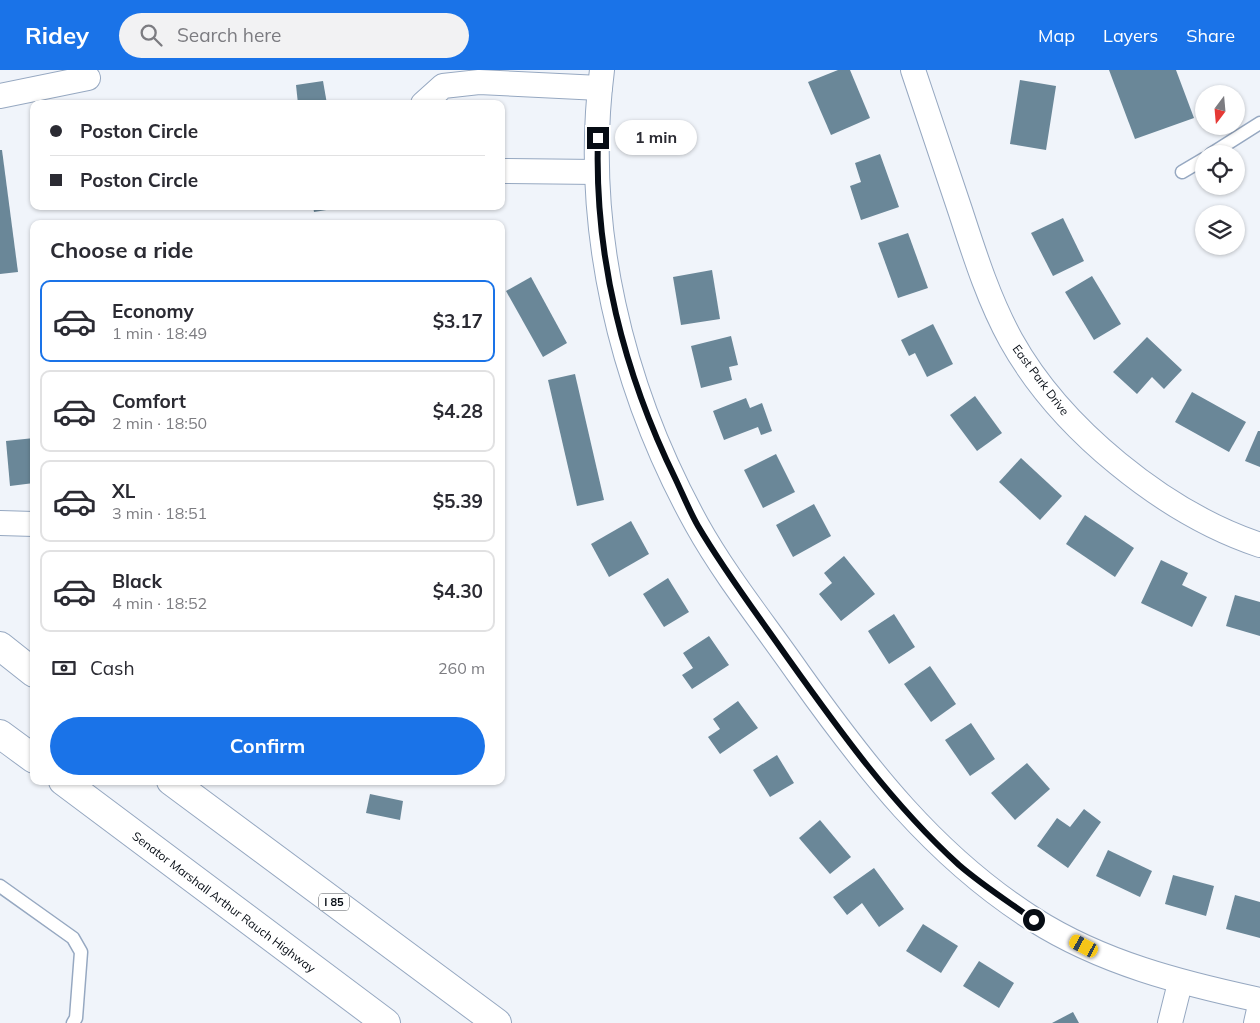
<!DOCTYPE html>
<html lang="en">
<head>
<meta charset="utf-8">
<style>
  body { margin:0; font-family:Mulish,sans-serif; background:#f2f2f3; color:#2b2b33; height:100vh; display:flex; flex-direction:column; font-size:19px; white-space:nowrap }
  * { box-sizing:border-box; margin:0 }
  p { font-size:16px; color:#7c7c81 }
  .icon { flex:none; width:28px; height:28px; fill:none; stroke:currentColor; stroke-width:2; stroke-linecap:round; stroke-linejoin:round }
  .map { position:relative; flex:1; overflow:hidden }
  .panel { position:absolute; left:30px; top:150px; width:475px; height:565px; display:flex; flex-direction:column; background:#fff; border-radius:10px; box-shadow:0 1px 4px #0004 }
  .panel>* { flex:none }
  .banner { position:absolute; left:30px; top:30px; width:475px; height:110px; border-radius:10px; box-shadow:0 1px 4px #0004; display:grid; align-content:center; height:110px; padding:0 20px; background:#fff }
  .needle { width:32px; rotate:196deg }
  .buttons { position:absolute; left:1195px; top:15px; display:grid; gap:10px }
  .buttons a { display:grid; place-items:center; width:50px; height:50px; border-radius:50%; background:#fff; box-shadow:0 1px 4px #0004; font-size:25px }
  .end { position:absolute; width:22px; height:22px; margin:-11px; border:6px solid #060c14; background:#fff; box-shadow:0 0 0 2px #fff }
  .from { border-radius:50% }
  .bubble { position:absolute; height:35px; border-radius:18px; background:#fff; box-shadow:0 1px 4px #0004; font-size:16px; font-weight:700; line-height:35px; text-align:center }
  .car { position:absolute; width:15px; height:30px; margin:-15px -8px; border-radius:6px; box-shadow:0 0 4px 1px #0007; background:linear-gradient(#f5c518 24%,#345 0 40%,#f5c518 0 76%,#345 0 86%,#f5c518 0) }
  .banner b { display:flex; align-items:center; gap:18px; height:48px; font-size:19px }
  .banner b+b { border-top:1px solid #e1e1e2 }
  .banner i { width:12px; height:12px; background:#2b2b33 }
  ul { padding:0; list-style:none }
  li { display:flex; align-items:center; gap:15px; height:82px; margin:0 10px 8px; padding:0 10px; border:2px solid #e1e1e2; border-radius:10px }
  li div { flex:1 }
  li b { display:block; font-size:19px }
  li em { font-style:normal; font-weight:700 }
  li.current { border-color:#1a73e8 }
  li>.icon { width:45px; height:45px; stroke-width:1.5 }
  h2 { padding:0 20px; font-size:22px; line-height:60px }
  .pay { display:flex; align-items:center; gap:12px; height:55px; padding:0 20px; font-size:19px }
  .pay p { margin-inline-start:auto }
  .primary-button { display:flex; gap:10px; margin-top:auto; padding:10px 20px }
  .primary-button a { flex:1; height:58px; border-radius:30px; background:#1a73e8; color:#fff; font-size:20px; font-weight:700; line-height:58px; text-align:center }
  header { display:flex; align-items:center; gap:30px; box-sizing:border-box; height:70px; padding:0 25px; background:#1a73e8; color:#fff }
  header strong { font-size:24px }
  nav { display:flex; gap:28px; margin-inline-start:auto; font-size:18px }
  .search { width:350px; height:45px; background:#f2f2f3; display:flex; align-items:center; gap:12px; box-sizing:border-box; padding:0 18px; border-radius:28px; color:#7c7c81; font-size:19px }
  .map>svg:first-child { display:block }
  .building { fill:#6a8798 }
  .lines { fill:none; stroke-linecap:round; stroke-linejoin:round }
  .lane-casing { stroke:#96a8c1; stroke-width:15 }
  .street-casing { stroke:#96a8c1; stroke-width:26 }
  .highway-casing { stroke:#96a8c1; stroke-width:30 }
  .lane { stroke:#fff; stroke-width:12 }
  .street { stroke:#fff; stroke-width:24 }
  .highway { stroke:#fff; stroke-width:28 }
  .route { stroke:#060c14; stroke-width:6 }
  .labels { text-anchor:middle; dominant-baseline:central; stroke-width:5; stroke-linejoin:round; paint-order:stroke }
  .shield { fill:#fff; stroke:#51555a; stroke-width:1 }
  .shield-label { font-size:11px; font-weight:bold; fill:#060c14 }
  .street-label { font-size:12px; fill:#060c14; stroke:#fff }
</style>
</head>
<body>
<header>
<strong>Ridey</strong>
<div class="search"><svg class="icon" aria-label="search" viewBox="0 0 24 24"><circle cx="10" cy="10" r="6"/><path d="M15 15l6 6"/></svg>Search here</div>
<nav><a>Map</a><a>Layers</a><a>Share</a></nav>
</header>
<div class="map">
<svg width="1260" height="953" viewBox="0 0 1260 953">
  <rect width="100%" height="100%" fill="#f0f4fa"/>
  <g class="building">
    <polygon points="838,0 850,0 870,48 831,65 808,12"/>
    <polygon points="1109,0 1176,0 1194,48 1135,69"/>
    <polygon points="1020,10 1056,16 1046,80 1010,74"/>
    <polygon points="323,11 327,34 298,34 296,15"/>
    <polygon points="0,80 2,80 18,202 0,204"/>
    <polygon points="880,84 899,137 861,150 850,116 861,112 855,93"/>
    <polygon points="313,136 345,136 345,137 314,142"/>
    <polygon points="1063,148 1084,191 1053,206 1031,163"/>
    <polygon points="908,163 928,218 898,228 878,173"/>
    <polygon points="712,200 720,249 681,255 673,207"/>
    <polygon points="1092,206 1121,254 1094,270 1065,222"/>
    <polygon points="531,207 567,273 543,287 506,221"/>
    <polygon points="933,254 953,294 927,307 915,283 909,286 901,270"/>
    <polygon points="731,266 738,295 729,297 732,310 701,318 691,276"/>
    <polygon points="1147,267 1182,300 1164,319 1152,307 1137,324 1113,302"/>
    <polygon points="575,304 604,430 577,436 548,310"/>
    <polygon points="1192,322 1246,352 1229,382 1175,352"/>
    <polygon points="975,326 1002,363 977,381 950,345"/>
    <polygon points="746,328 750,338 762,333 772,361 761,365 758,357 724,370 713,341"/>
    <polygon points="1258,361 1260,361 1260,397 1245,391"/>
    <polygon points="34,368 34,413 10,416 6,371"/>
    <polygon points="776,384 795,422 763,438 744,400"/>
    <polygon points="1021,388 1062,426 1040,450 999,412"/>
    <polygon points="814,434 831,466 793,487 776,455"/>
    <polygon points="1085,445 1134,478 1115,507 1066,474"/>
    <polygon points="631,451 649,484 609,507 591,474"/>
    <polygon points="844,486 875,524 841,551 819,524 832,513 824,503"/>
    <polygon points="1161,490 1188,503 1182,515 1207,527 1192,557 1141,533"/>
    <polygon points="668,508 689,542 664,557 643,524"/>
    <polygon points="1235,525 1260,532 1260,566 1226,556"/>
    <polygon points="894,544 915,577 889,594 868,561"/>
    <polygon points="709,566 729,595 692,619 682,605 693,598 683,583"/>
    <polygon points="930,596 956,634 931,652 904,614"/>
    <polygon points="738,631 758,658 720,684 708,667 720,659 713,649"/>
    <polygon points="971,653 995,689 970,706 945,670"/>
    <polygon points="777,685 794,713 770,727 753,700"/>
    <polygon points="1027,693 1050,719 1015,750 991,723"/>
    <polygon points="370,724 403,731 400,750 366,743"/>
    <polygon points="1084,739 1101,752 1068,798 1037,776 1057,748 1070,757"/>
    <polygon points="820,750 851,787 830,804 799,768"/>
    <polygon points="1108,780 1152,801 1140,827 1096,806"/>
    <polygon points="874,798 904,839 879,857 862,833 847,845 833,827"/>
    <polygon points="1173,805 1214,816 1206,846 1165,834"/>
    <polygon points="1235,825 1260,832 1260,868 1226,859"/>
    <polygon points="923,854 958,876 941,903 906,881"/>
    <polygon points="979,891 1014,913 999,938 963,916"/>
    <polygon points="1073,942 1079,953 1052,953"/>
  </g>
  <g class="lines">
    <defs>
      <g id="lane">
        <polyline points="1211,84 1260,53"/>
        <polyline points="1182,102 1204,89"/>
        <polyline points="0,816 73,868 81,882 76,948 73,953"/>
      </g>
      <g id="street">
        <path d="M602,0C582,156 621,318 697,455C726,507 765,555 799,604C866,698 934,786 1033,849C1102,893 1181,913 1260,930"/>
        <path d="M913,0C929,48 945,96 961,143C975,186 989,230 1011,270C1060,358 1164,443 1260,475"/>
        <polyline points="0,26 88,8"/>
        <polyline points="423,34 443,16 479,12 600,18"/>
        <polyline points="501,101 597,102"/>
        <polyline points="0,453 34,454"/>
        <polyline points="1170,953 1180,913"/>
        <polyline points="1256,953 1260,935"/>
      </g>
      <g id="highway">
        <polyline points="0,576 34,603"/>
        <polyline points="0,664 34,689"/>
        <polyline points="63,711 386,953"/>
        <polyline points="171,711 497,953"/>
      </g>
    </defs>
    <use href="#lane" class="lane-casing"/>
    <use href="#street" class="street-casing"/>
    <use href="#highway" class="highway-casing"/>
    <use href="#lane" class="lane"/>
    <use href="#street" class="street"/>
    <use href="#highway" class="highway"/>
  </g>
  <g class="lines">
    <path class="route" d="M598,68C594,187 624,304 676,410C683,425 690,442 698,456C725,502 757,544 787,587C839,660 892,734 959,795C982,815 1009,832 1034,850"/>
  </g>
  <g class="labels">
    <rect class="shield" x="319" y="823.5" width="30" height="17" rx="4"/>
    <g class="shield-label">
      <text x="334" y="832">I 85</text>
    </g>
    <g class="street-label">
      <text transform="translate(1041 310) rotate(53)">East Park Drive</text>
      <text transform="translate(224 832) rotate(37)">Senator Marshall Arthur Rauch Highway</text>
    </g>
  </g>
</svg>
<div class="buttons">
<a><svg class="needle" viewBox="-14 -14 28 28"><path d="M0-13l5 13h-10z" fill="#e53935"/><path d="M0 13l5-13h-10z" fill="#7c7c81"/></svg></a>
<a><svg class="icon" aria-label="locate" viewBox="0 0 24 24"><circle cx="12" cy="12" r="6"/><path d="M12 2v4M12 18v4M2 12h4M18 12h4"/></svg></a>
<a><svg class="icon" aria-label="layers" viewBox="0 0 24 24"><path d="M12 4l9 5-9 5-9-5zM3 14l9 5 9-5"/></svg></a>
</div>
<i class="end from" style="left:1034px;top:850px"></i>
<i class="end" style="left:598px;top:68px"></i>
<div class="bubble" style="left:615px;top:50px;width:82px">1 min</div>
<i class="car" style="left:1084px;top:876px;rotate:298deg"></i>
<div class="banner">
<b><i class="from"></i>Poston Circle</b>
<b><i></i>Poston Circle</b>
</div>
<section class="panel">
<h2>Choose a ride</h2>
<ul>
<li class="current"><svg class="icon" aria-label="car" viewBox="0 0 24 24"><path d="M5 17H2v-5l4-1 3-4h7l3 4 3 1v5h-3M9 17h6M6 11h13"/><circle cx="7" cy="17" r="2"/><circle cx="17" cy="17" r="2"/></svg><div><b>Economy</b><p>1 min · 18:49</p></div><em>$3.17</em></li>
<li><svg class="icon" aria-label="car" viewBox="0 0 24 24"><path d="M5 17H2v-5l4-1 3-4h7l3 4 3 1v5h-3M9 17h6M6 11h13"/><circle cx="7" cy="17" r="2"/><circle cx="17" cy="17" r="2"/></svg><div><b>Comfort</b><p>2 min · 18:50</p></div><em>$4.28</em></li>
<li><svg class="icon" aria-label="car" viewBox="0 0 24 24"><path d="M5 17H2v-5l4-1 3-4h7l3 4 3 1v5h-3M9 17h6M6 11h13"/><circle cx="7" cy="17" r="2"/><circle cx="17" cy="17" r="2"/></svg><div><b>XL</b><p>3 min · 18:51</p></div><em>$5.39</em></li>
<li><svg class="icon" aria-label="car" viewBox="0 0 24 24"><path d="M5 17H2v-5l4-1 3-4h7l3 4 3 1v5h-3M9 17h6M6 11h13"/><circle cx="7" cy="17" r="2"/><circle cx="17" cy="17" r="2"/></svg><div><b>Black</b><p>4 min · 18:52</p></div><em>$4.30</em></li>
</ul>
<div class="pay"><svg class="icon" aria-label="cash" viewBox="0 0 24 24"><path d="M3 7h18v10H3z"/><circle cx="12" cy="12" r="2"/></svg>Cash<p>260 m</p></div>
<div class="primary-button"><a>Confirm</a></div>
</section>
</div>
</body>
</html>
